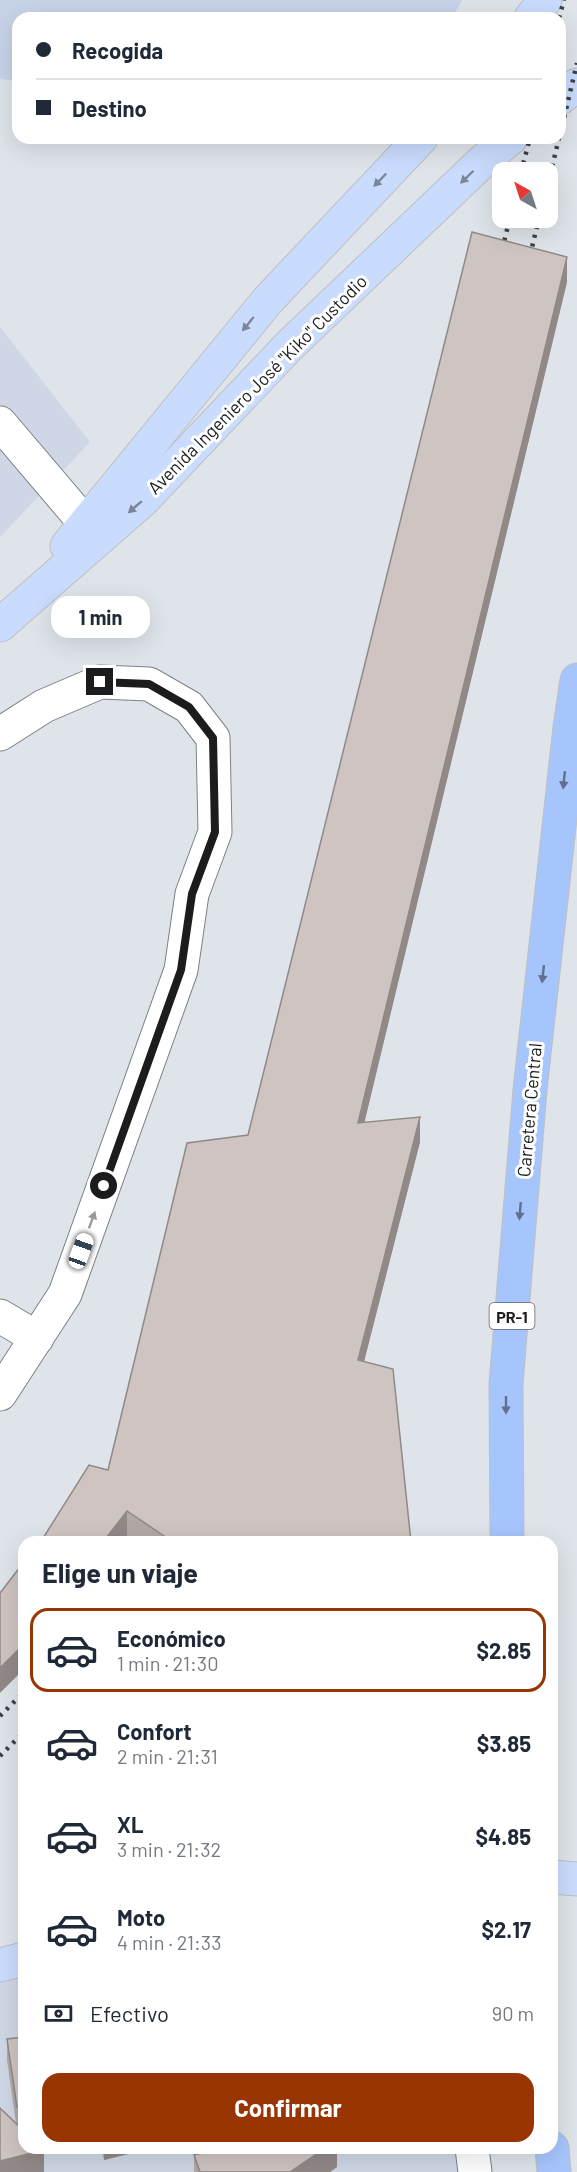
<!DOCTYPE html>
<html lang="es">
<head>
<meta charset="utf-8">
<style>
  body { margin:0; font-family:Barlow,sans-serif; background:#f2f2f3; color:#1f2937; height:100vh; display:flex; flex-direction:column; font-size:22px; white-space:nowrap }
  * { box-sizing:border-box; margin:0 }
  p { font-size:20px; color:#747a83 }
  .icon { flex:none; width:33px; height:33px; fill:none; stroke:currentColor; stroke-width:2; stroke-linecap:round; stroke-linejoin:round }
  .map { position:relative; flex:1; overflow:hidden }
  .drawer { position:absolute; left:18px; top:1536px; width:540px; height:618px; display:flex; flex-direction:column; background:#fff; border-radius:18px; box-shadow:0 6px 24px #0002 }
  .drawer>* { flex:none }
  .banner { position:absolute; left:12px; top:12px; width:554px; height:132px; border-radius:18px; box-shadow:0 6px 24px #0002; display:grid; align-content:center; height:132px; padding:0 24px; background:#fff }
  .needle { width:39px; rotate:321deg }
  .buttons { position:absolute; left:492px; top:162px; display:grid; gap:12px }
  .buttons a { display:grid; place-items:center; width:66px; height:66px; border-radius:12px; background:#fff; box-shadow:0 6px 24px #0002; font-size:30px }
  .end { position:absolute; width:27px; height:27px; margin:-14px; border:8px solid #1a1c1e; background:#fff; box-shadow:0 0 0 3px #fff }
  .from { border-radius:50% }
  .bubble { position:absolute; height:42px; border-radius:18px; background:#fff; box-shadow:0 6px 24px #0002; font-size:20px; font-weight:700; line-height:42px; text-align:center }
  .car { position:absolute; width:18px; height:36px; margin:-18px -9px; border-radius:8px; box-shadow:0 0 4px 2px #0007; background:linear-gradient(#fff 24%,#345 0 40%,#fff 0 76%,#345 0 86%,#fff 0) }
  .banner b { display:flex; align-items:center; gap:21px; height:57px; font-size:22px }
  .banner b+b { border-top:2px solid #e0e1e3 }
  .banner i { width:15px; height:15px; background:#1f2937 }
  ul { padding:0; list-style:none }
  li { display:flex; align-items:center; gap:18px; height:84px; margin:0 12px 9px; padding:0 12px; border:3px solid transparent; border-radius:18px }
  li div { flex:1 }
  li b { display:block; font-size:22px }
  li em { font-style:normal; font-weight:700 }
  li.active { border-color:#993403 }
  li>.icon { width:54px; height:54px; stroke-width:1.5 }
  h2 { padding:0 24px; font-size:27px; line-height:72px }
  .pay { display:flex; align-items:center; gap:15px; height:66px; padding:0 24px; font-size:22px }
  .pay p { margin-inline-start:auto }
  .primary-button { display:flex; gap:12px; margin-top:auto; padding:12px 24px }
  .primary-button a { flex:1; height:69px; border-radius:18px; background:#993403; color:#fff; font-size:24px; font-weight:700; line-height:69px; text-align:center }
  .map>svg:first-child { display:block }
  .built { fill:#cfd7e6 }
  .green { fill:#c7d3e9 }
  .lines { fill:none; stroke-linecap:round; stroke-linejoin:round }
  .minor-casing { stroke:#7c8087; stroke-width:35 }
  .major-casing { stroke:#bfbfc0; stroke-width:35 }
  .highway-casing { stroke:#bfbfc0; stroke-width:35 }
  .minor { stroke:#fff; stroke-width:33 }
  .major { stroke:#cadcfe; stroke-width:33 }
  .highway { stroke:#a7c5fd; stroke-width:33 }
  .rail { stroke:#3f4144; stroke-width:4.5; stroke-dasharray:3 6; stroke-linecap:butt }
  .wall { fill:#b1a9a6 }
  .shaded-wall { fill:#908987 }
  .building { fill:#cec4c1; stroke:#908987; stroke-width:1.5 }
  .oneway { fill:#7b8699 }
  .oneway2 { fill:#60708e }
  .oneway3 { fill:#98999a }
  .route { stroke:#1a1c1e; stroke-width:8 }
  .labels { text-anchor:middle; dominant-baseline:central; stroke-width:6; stroke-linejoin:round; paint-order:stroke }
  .shield { fill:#fff; stroke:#5f6062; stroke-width:1.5 }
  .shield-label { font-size:16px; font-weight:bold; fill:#1a1c1e }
  .street-label { font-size:18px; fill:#1a1c1e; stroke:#fff }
</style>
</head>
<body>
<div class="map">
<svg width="577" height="2172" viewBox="0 0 577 2172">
  <rect width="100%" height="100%" fill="#dfe4eb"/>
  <g class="built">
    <polygon points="0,327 90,442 0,537"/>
    <polygon points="24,1959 24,2148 472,2148 475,2172 0,2172 0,1965"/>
  </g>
  <polygon class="green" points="0,0 462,0 452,18 18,18 18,81 0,79"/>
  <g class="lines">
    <defs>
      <g id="minor">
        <polyline points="0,423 85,523"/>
        <polyline points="0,734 44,706 100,682 149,684 189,707 213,738 215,832 192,894 181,970 65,1294 0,1394"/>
        <polyline points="0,1316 37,1338"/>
        <polyline points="472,2148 475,2172"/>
      </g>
      <g id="major">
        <polyline points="531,18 545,0"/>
        <polyline points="560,98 577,85"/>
        <polyline points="67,546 268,300 421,138"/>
        <polyline points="0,625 143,500 289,346 484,160 511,138"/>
        <polyline points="552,1877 577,1879"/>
        <polyline points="0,1965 24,1959"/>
      </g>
      <g id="highway">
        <polyline points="507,1542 506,1384 530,1090 570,727 577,680"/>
        <polyline points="552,2148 554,2172"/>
      </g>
    </defs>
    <use href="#minor" class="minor-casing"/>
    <use href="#major" class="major-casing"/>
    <use href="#highway" class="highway-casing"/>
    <use href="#minor" class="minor"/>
    <use href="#major" class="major"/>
    <use href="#highway" class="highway"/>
    <g class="rail">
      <polyline points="559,18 564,0"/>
      <polyline points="560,135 577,63"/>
      <polyline points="521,172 530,138"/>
      <polyline points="548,184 559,138"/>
      <polyline points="500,258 510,218"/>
      <polyline points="528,264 539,218"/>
      <polyline points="0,1716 24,1692"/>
      <polyline points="0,1756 24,1732"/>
    </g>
  </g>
  <g class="wall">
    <polygon points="567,282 364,1123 420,1142 364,1362 411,1542 136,1542 127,1536 123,1542 40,1542 108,1470 248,1135"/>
    <polygon points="24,2037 24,2126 20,2127 44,2172 16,2123 7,2060 7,2039"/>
    <polygon points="101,2148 152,2148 104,2160"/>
    <polygon points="337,2148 337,2167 330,2172 194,2172 194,2155"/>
  </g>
  <g class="shaded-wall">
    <polygon points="567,257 567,282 358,1149 358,1123"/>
    <polygon points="420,1117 420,1142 358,1385 358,1360"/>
    <polygon points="127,1511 127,1536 123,1542 103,1542"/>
    <polygon points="24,1644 24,1669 0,1693 0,1668"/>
    <polygon points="104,2148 152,2148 104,2160"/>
    <polygon points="325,2148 337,2148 337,2167 330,2172 290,2172"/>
    <polygon points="44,2150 44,2172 0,2172 0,2161"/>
  </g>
  <g class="building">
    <polygon points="472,232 567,257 358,1123 420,1117 358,1360 393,1369 411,1542 173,1542 127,1511 103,1542 40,1542 45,1535 89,1465 108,1470 187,1143 248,1135"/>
    <polygon points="24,1562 24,1644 0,1668 0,1593"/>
    <polygon points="24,2037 24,2106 17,2107 7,2039"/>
    <polygon points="0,2108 24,2131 24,2148 42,2148 44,2150 0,2161"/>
    <polygon points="214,2148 325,2148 290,2172 200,2172 194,2155 212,2150"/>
  </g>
  <defs><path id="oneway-solid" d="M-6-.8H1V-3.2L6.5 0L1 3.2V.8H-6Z" transform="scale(1.5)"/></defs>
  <g class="oneway">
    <use href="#oneway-solid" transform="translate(467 177) rotate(136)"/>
    <use href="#oneway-solid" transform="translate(380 180) rotate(134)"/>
    <use href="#oneway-solid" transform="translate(248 324) rotate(129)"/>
    <use href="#oneway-solid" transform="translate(135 507) rotate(139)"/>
  </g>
  <g class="oneway2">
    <use href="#oneway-solid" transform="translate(564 780) rotate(96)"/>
    <use href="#oneway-solid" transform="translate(543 974) rotate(96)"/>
    <use href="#oneway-solid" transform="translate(520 1211) rotate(95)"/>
    <use href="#oneway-solid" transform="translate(506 1405) rotate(90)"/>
  </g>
  <use class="oneway3" href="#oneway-solid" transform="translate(92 1220) rotate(-70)"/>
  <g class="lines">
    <polyline class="route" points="100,682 149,684 189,707 213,738 215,832 192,894 181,970 104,1186"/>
  </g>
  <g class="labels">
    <rect class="shield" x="489.5" y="1303" width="45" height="26" rx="4.5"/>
    <g class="shield-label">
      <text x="512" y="1316">PR-1</text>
    </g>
    <g class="street-label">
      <text transform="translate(257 384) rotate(-45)">Avenida Ingeniero José "Kiko" Custodio</text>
      <text transform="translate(529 1110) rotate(-85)">Carretera Central</text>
    </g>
  </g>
</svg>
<div class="buttons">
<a><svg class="needle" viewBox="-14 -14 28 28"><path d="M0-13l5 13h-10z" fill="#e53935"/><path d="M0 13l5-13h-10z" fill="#747a83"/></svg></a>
</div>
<i class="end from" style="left:104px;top:1186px"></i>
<i class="end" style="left:100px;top:682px"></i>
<div class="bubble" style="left:51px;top:596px;width:99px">1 min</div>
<i class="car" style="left:81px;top:1251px;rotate:20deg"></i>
<div class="banner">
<b><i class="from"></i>Recogida</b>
<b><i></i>Destino</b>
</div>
<section class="drawer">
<h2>Elige un viaje</h2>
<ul>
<li class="active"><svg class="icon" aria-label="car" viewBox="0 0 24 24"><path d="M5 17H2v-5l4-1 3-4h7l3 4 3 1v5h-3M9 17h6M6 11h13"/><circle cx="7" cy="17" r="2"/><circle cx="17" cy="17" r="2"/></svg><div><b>Económico</b><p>1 min · 21:30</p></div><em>$2.85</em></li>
<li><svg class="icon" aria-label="car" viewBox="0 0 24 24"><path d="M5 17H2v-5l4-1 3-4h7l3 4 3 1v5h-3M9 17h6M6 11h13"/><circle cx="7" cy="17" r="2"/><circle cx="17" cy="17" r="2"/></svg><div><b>Confort</b><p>2 min · 21:31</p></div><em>$3.85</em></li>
<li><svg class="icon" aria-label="car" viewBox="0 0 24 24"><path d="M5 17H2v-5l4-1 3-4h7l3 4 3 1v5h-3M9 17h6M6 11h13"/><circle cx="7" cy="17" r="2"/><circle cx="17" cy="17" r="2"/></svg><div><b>XL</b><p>3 min · 21:32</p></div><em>$4.85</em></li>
<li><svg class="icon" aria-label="car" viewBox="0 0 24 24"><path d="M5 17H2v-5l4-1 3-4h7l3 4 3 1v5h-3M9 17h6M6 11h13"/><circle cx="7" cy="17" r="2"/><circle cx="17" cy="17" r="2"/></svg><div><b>Moto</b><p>4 min · 21:33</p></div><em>$2.17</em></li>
</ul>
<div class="pay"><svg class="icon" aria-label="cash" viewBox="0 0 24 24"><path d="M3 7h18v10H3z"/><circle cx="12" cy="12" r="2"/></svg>Efectivo<p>90 m</p></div>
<div class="primary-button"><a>Confirmar</a></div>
</section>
</div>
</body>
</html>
